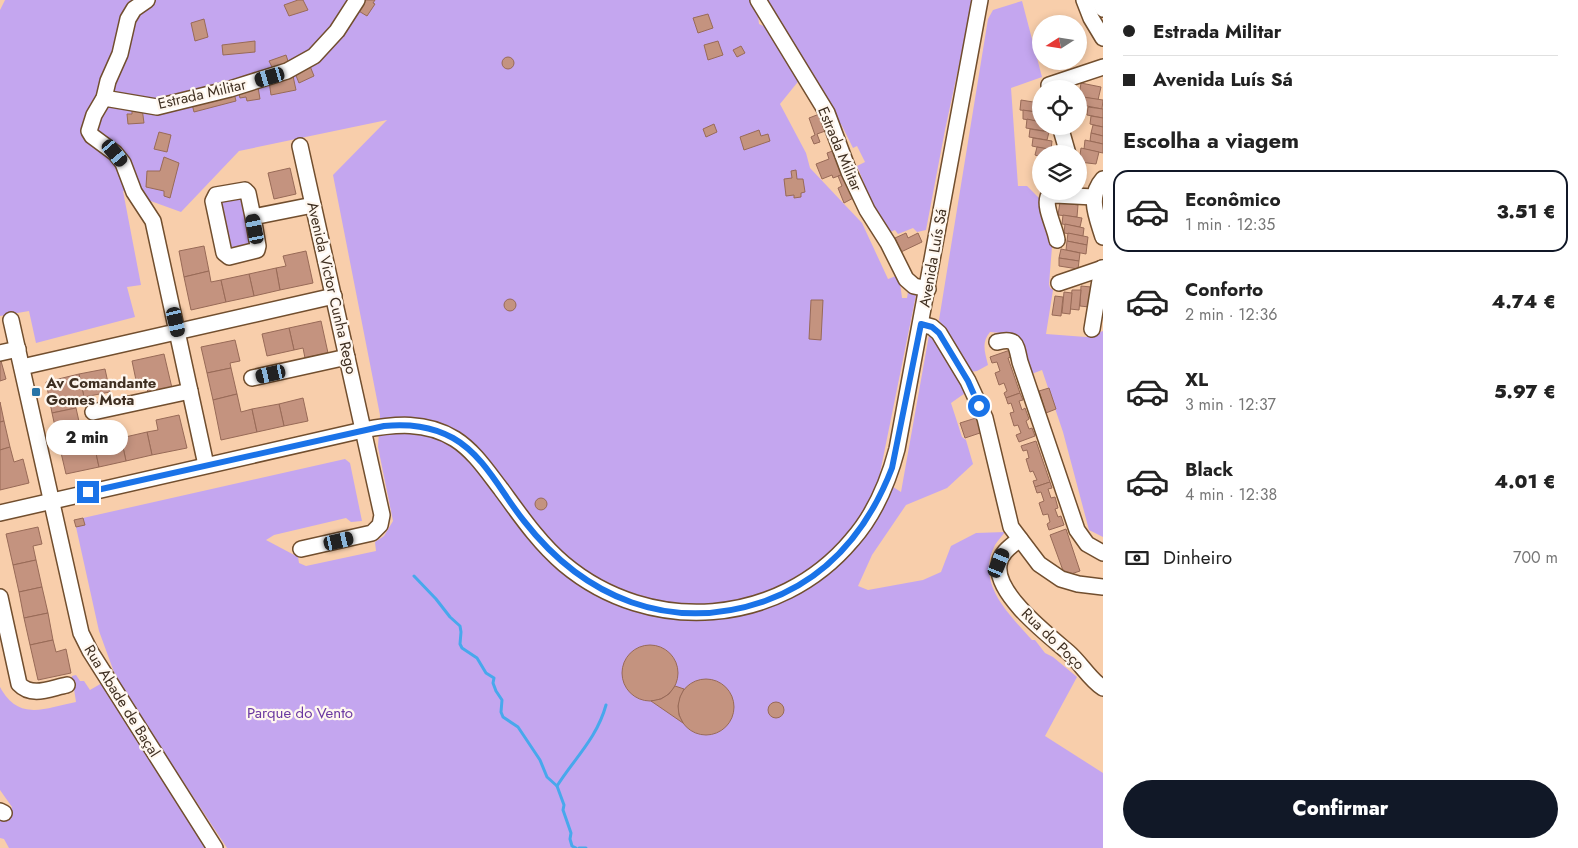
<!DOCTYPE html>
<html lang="pt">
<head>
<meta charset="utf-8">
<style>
  body { margin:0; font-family:Jost,sans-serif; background:#f6f6f6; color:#222; height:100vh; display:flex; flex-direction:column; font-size:19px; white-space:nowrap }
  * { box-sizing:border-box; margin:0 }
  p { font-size:16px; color:#767676 }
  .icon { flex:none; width:28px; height:28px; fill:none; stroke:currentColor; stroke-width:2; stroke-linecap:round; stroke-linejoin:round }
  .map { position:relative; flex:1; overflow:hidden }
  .details { display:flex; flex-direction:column; background:#fff; width:475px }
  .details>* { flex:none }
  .guide { display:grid; align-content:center; height:110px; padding:0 20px; background:#fff }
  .needle { width:32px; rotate:258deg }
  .buttons { position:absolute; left:1032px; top:15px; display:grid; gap:10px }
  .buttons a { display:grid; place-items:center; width:55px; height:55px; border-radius:50%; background:#fff; box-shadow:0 2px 8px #0003; font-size:25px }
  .end { position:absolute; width:22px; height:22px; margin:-11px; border:6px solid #1a73e8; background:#fff; box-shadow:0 0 0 2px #fff }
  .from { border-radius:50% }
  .bubble { position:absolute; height:35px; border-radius:18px; background:#fff; box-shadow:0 2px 8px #0003; font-size:16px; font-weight:800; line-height:35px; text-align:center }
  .car { position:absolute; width:15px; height:30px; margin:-15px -8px; border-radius:6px; box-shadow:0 0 4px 1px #0007; background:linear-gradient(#222 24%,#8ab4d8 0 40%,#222 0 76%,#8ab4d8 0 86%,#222 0) }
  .guide b { display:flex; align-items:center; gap:18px; height:48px; font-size:19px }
  .guide b+b { border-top:1px solid #e0e0e0 }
  .guide i { width:12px; height:12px; background:#222 }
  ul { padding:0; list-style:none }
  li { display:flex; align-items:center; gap:15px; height:82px; margin:0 10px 8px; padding:0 10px; border:2px solid transparent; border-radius:15px }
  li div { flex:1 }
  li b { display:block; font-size:19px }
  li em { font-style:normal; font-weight:800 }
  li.active { border-color:#111827 }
  li>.icon { width:45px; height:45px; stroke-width:1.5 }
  h2 { padding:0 20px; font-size:22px; line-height:60px }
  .pay { display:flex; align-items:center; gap:12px; height:55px; padding:0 20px; font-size:19px }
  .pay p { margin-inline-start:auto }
  .button { display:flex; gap:10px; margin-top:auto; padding:10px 20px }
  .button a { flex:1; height:58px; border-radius:30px; background:#111827; color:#fff; font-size:20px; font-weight:800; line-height:58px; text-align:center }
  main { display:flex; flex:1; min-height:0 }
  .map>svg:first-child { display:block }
  .green { fill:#c4a6ef }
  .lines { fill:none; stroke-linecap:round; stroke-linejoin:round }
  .stream { stroke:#48a8ec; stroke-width:3 }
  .building { fill:#c4937f; stroke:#986a57 }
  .minor-casing { stroke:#714e2e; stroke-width:18 }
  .minor { stroke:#fff; stroke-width:15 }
  .route { stroke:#1a73e8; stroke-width:6 }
  .poi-dot { fill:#2773a6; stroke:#fff7ef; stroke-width:2 }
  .labels { text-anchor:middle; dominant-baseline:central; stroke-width:4.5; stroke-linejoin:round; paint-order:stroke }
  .street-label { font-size:15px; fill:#3f2f21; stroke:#fff7ef }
  .poi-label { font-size:15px; font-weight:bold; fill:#3f2f21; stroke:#fff7ef; text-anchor:start }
  .park-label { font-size:15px; fill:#6a37a0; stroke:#fff7ef }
</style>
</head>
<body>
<main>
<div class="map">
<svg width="1103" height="848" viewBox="0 0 1103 848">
  <rect width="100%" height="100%" fill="#f8ceab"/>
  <g class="green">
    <path d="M5,0H752L760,10L758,16L759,24L766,27L801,78L780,104L806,153L810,168L862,223L888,279L899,275L902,298H907L908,292L916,295L879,478L901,492L929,335H936L968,391L951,403L962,437L966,440L973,464L947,488L906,505L872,555L858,586L868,590L923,580L941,572L951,546L976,533L1005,532C1002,536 998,540 995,545C975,583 1009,614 1032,640H1035L1045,653L1053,657L1077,677L1045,736L1103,773V848H227L118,683L99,631L76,527L84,525L83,518L345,459L350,463L362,521L351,522L346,518L274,535L266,540L298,557L299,563L306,566L376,551L375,542L384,536L393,521L378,447L380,415L333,175L387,120L239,151L181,212L123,191L141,285L127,287L135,317L36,343L29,311L0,316V10Z"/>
    <polygon points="762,0 973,0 945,130 926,230 917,232 913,228 898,234 895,230 888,233 859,186 864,183 857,166 865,162 857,146 853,148 841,124 837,125"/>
    <path d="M1022,1L1042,77L1011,88L1018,186H1027L1043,202L1052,247L1049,284L1050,288L1053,290L1046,334L1086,337L1103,331V537L1089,530L1063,432L1042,370L1029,375L1014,334L990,332C981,343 985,352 988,365L977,371L970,372L939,320L988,19L993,10Z"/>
    <polygon points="238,197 243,202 250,243 246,248 231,249 218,207 221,201"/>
    <path d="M76,675L80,681H84L90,690L102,683L208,848H9L4,839L0,838V816L7,817L12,807L0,790V687C19,722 45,708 76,702L72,676Z"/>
  </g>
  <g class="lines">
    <g class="stream">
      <polyline points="414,576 436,599 450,617 460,626 461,632 460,644 462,648 477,658 486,673 494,678 493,683 496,691 502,700 501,712 503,717 518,727 540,760 547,777 557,786 564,805 563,810 571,833 570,839 572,846 576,848"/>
      <path d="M557,786C574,759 597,738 606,705"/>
      <polyline points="579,848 586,848"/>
    </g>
  </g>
  <g class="building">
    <polygon points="298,0 303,0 308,10 289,16 284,5"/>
    <polygon points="364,0 375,0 373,3 375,4 367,16 357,10"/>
    <polygon points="708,14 713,28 698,33 693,18"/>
    <polygon points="204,19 208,37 195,41 191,23"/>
    <polygon points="255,41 255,52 223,55 222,45"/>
    <polygon points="718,41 723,55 708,60 704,45"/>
    <polygon points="741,46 745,53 737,57 733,50"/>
    <polygon points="286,55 289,64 273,69 269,61"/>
    <circle cx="508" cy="63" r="6"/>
    <polygon points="310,66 314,76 299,83 295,73"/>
    <polygon points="293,76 296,90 271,95 269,81"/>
    <polygon points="1081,83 1101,87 1098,100 1079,96"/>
    <polygon points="258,87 260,99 247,101 246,97 240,98 238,90"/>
    <polygon points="234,93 236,101 194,112 192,104"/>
    <polygon points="1083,97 1103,100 1102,109 1082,105"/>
    <polygon points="1021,100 1039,103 1038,112 1020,110"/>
    <polygon points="1088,107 1103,109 1103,118 1087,115"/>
    <polygon points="142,108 144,123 128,124 127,114 132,114 132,110"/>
    <polygon points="1023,110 1041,113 1041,122 1023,119"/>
    <polygon points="822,113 828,130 817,134 820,142 814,144 811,137 815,135 809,118"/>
    <polygon points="1091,116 1103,118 1103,127 1090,124"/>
    <polygon points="1027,119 1041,122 1041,126 1045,126 1044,131 1026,128"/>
    <polygon points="714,124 717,132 706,137 703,129"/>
    <polygon points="1093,125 1103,127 1103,136 1091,133"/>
    <polygon points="1030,129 1049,132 1047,140 1029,137"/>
    <polygon points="759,130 761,136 768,134 770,141 744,150 740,137"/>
    <polygon points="159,132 171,135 167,152 154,149"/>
    <polygon points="1091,133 1103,136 1103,144 1090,141"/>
    <polygon points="1033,138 1052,141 1051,150 1032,146"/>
    <polygon points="1085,140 1103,144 1103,153 1084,149"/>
    <polygon points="1037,147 1055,150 1055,154 1041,154 1041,157 1035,155"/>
    <polygon points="1081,148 1099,152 1096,164 1079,162"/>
    <polygon points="838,149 847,173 833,178 832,175 822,179 816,164 829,159 827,153"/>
    <polygon points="164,157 179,163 170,198 164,196 164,191 146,187 147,171 160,171"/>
    <polygon points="290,168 296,194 274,199 268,173"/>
    <polygon points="796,170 797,179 803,179 805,192 801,193 801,197 794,198 794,195 786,196 784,179 792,178 791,171"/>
    <polygon points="847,173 857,196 844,203 838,188 842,186 838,176"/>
    <polygon points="1060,202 1078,205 1077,217 1058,215"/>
    <polygon points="1063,215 1082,218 1080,227 1062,224"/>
    <polygon points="1065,224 1084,228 1083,236 1064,233"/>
    <polygon points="906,233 908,238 918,233 922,242 901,252 895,238"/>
    <polygon points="1068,233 1088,237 1087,245 1067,241"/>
    <polygon points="1067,241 1087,245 1086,254 1066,250"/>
    <polygon points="204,246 209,271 184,277 179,251"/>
    <polygon points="1061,249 1080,253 1079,261 1059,258"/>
    <polygon points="306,251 313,283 280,290 276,268 286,266 283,256"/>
    <polygon points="1059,258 1079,261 1078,269 1059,266"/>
    <polygon points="276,268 280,290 254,296 249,274"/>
    <polygon points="209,271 211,282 221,280 226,302 191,310 184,277"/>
    <polygon points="249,274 254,296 226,302 221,280"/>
    <polygon points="1081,286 1091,287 1089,307 1080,306"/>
    <polygon points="1072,290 1081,290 1079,310 1070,309"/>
    <polygon points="1064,292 1072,293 1070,314 1062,313"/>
    <polygon points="1055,296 1063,297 1061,316 1052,315"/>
    <circle cx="510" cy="305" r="6"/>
    <polygon points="811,300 823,300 821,340 809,339"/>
    <polygon points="321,321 328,353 305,358 303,348 294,350 289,328"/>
    <polygon points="289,328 294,350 267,356 262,334"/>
    <polygon points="235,340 240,361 230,363 231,368 207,373 201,347"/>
    <polygon points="1013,349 1015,356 1008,358 1020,393 1006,398 1004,393 1007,391 1004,383 999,385 995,373 1000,371 997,362 992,363 990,357"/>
    <polygon points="164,354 172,388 148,393 146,383 137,385 132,361"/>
    <polygon points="0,361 1,361 6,379 0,381"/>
    <polygon points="231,368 237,394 213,400 207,373"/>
    <polygon points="105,369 110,392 84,397 79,374"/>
    <polygon points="79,374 84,397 74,399 76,408 52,413 46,382"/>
    <polygon points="1049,388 1056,409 1046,413 1039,391"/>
    <polygon points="1020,393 1023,400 1019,401 1022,410 1025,408 1029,419 1026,421 1029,429 1032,428 1035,436 1019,442 1016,435 1021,433 1018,425 1014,426 1010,413 1014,412 1011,403 1008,404 1006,398"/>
    <polygon points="237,394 241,412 252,409 257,432 221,440 213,400"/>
    <polygon points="303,398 308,421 284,426 279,404"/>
    <polygon points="0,402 4,421 0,422"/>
    <polygon points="279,404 284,426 257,432 252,409"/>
    <polygon points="76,408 82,435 58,440 52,413"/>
    <polygon points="179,415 187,448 152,455 147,432 158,430 156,420"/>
    <polygon points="979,417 983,432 965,438 960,423"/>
    <polygon points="4,421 10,447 0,450 0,422"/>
    <polygon points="147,432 152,455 126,461 121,438"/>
    <polygon points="82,435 84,446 94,444 99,467 66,474 58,440"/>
    <polygon points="121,438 126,461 99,467 94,444"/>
    <polygon points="1036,441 1050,482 1035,487 1033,481 1037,480 1033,471 1030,472 1026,459 1029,458 1027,450 1023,451 1021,446"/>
    <polygon points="10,447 14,462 23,459 29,483 0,490 0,450"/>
    <polygon points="1050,482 1052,488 1048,489 1051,498 1055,497 1058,508 1055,509 1058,517 1061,516 1064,525 1049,530 1047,524 1050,522 1048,514 1043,515 1039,503 1044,501 1041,492 1037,493 1035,487"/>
    <circle cx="541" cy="504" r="6"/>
    <polygon points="83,518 85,525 76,527 74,520"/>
    <polygon points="38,527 42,544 33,546 36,560 13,565 6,534"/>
    <polygon points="1066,529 1080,571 1065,576 1050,535"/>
    <polygon points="36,560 42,587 19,592 13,565"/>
    <polygon points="42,587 48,613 24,618 19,592"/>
    <polygon points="48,613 53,640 30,645 24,618"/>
    <polygon points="53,640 56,652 66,649 71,673 38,680 30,645"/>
    <circle cx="650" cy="673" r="28"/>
    <circle cx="706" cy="707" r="28"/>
    <polygon points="675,686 684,689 680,697 678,706 679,715 683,723 651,701 661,699 669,694"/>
    <circle cx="776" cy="710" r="8"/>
  </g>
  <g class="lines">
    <defs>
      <g id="minor">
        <polyline points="147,0 134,9 128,19 120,54 108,81 104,98 94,115 89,131 92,136 115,153 123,163 134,192 153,221 206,465"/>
        <polyline points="758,0 827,113 849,172 867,210 888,243 906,279 914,286 928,289"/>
        <polyline points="1084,0 1091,18 1103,38"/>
        <polyline points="1099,0 1103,9"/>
        <polyline points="1050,89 1049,85 1103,67"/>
        <polyline points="104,98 157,107 230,89 287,71 314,56 337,31 357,0"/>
        <polyline points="1060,126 1068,154"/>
        <polyline points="300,146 382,515 380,525 372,533 301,549"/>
        <path d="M1103,179C1087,197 1097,217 1103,237"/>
        <polyline points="253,217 258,246 257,250 229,257 224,253 213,201 216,195 245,190 248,193 253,217 313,205"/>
        <path d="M1057,240C1055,227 1044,208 1048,197L1055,195L1094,197"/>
        <polyline points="1059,283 1103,268"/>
        <polyline points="11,320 81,633 90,651 215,848"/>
        <polyline points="921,324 932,327 939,333 968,381 985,418 1011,527 1039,564 1061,579 1078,584 1103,587"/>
        <polyline points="1092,329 1102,268"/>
        <path d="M997,342C1017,337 1016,345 1020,362L1077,530L1087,544L1103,553"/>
        <polyline points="0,353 18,349"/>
        <polyline points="22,367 334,296"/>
        <polyline points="252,378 347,357"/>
        <polyline points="93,412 190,391"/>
        <path d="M0,513L363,430C395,424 426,421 455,439C474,451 487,471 501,489C520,515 539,543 564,564C650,636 779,627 852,540C875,514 888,483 897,449L980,0"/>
        <path d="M1020,539C1011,546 1000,553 999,565C995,594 1048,635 1068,652C1081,663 1089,679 1103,688"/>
        <path d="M0,597L19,684C32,698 51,688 67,685"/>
        <polyline points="0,811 4,813"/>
      </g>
    </defs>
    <use href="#minor" class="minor-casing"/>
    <use href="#minor" class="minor"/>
  </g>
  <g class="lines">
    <path class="route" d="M88,492L384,426C409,424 431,426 453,438C485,456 502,494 524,521C584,598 670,634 765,601C829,578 868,530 892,468L921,324L932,327L939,333L968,381L979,406"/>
  </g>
  <rect class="poi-dot" x="31" y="387" width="10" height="10" rx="2.5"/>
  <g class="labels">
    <g class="street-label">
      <text transform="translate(202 94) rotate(-13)">Estrada Militar</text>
      <text transform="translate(840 149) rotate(67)">Estrada Militar</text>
      <text transform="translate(933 258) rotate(-80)">Avenida Luís Sá</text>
      <text transform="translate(332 288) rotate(77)">Avenida Victor Cunha Rego</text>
      <text transform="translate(1053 639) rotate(44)">Rua do Poço</text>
      <text transform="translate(122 701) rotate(58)">Rua Abade de Baçal</text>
    </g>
    <g class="poi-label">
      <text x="46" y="383">Av Comandante<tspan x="46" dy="17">Gomes Mota</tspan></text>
    </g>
    <g class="park-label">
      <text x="300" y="713">Parque do Vento</text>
    </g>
  </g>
</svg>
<div class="buttons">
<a><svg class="needle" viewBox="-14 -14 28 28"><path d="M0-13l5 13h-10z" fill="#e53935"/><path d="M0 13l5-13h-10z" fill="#767676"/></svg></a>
<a><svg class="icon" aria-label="locate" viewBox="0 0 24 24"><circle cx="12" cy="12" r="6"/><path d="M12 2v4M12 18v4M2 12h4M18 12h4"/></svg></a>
<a><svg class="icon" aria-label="layers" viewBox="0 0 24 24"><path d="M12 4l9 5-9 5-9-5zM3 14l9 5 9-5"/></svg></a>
</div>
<i class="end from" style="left:979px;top:406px"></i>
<i class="end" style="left:88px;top:492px"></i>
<div class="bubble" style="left:46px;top:420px;width:82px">2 min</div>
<i class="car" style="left:270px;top:77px;rotate:254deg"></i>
<i class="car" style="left:115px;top:153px;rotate:140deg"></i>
<i class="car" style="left:255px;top:229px;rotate:349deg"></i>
<i class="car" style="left:176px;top:322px;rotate:167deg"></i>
<i class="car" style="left:271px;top:374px;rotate:257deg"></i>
<i class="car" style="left:339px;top:541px;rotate:77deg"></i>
<i class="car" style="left:999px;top:563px;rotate:23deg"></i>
</div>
<section class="details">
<div class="guide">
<b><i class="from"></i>Estrada Militar</b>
<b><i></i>Avenida Luís Sá</b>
</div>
<h2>Escolha a viagem</h2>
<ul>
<li class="active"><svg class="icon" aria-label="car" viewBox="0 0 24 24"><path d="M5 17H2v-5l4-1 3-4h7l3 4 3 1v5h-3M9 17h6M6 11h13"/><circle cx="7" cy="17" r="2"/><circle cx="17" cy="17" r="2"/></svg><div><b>Econômico</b><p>1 min · 12:35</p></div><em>3.51 €</em></li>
<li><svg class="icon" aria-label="car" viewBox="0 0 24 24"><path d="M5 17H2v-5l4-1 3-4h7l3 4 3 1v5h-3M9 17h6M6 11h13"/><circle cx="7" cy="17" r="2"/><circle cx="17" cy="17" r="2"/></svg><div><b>Conforto</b><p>2 min · 12:36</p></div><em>4.74 €</em></li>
<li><svg class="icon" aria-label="car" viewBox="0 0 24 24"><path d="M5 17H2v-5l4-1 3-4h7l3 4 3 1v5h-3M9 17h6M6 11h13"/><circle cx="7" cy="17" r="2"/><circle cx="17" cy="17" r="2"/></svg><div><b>XL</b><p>3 min · 12:37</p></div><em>5.97 €</em></li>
<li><svg class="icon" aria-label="car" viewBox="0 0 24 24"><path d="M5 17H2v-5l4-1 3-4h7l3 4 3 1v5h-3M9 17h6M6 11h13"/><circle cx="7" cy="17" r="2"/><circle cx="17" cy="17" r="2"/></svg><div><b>Black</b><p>4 min · 12:38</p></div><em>4.01 €</em></li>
</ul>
<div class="pay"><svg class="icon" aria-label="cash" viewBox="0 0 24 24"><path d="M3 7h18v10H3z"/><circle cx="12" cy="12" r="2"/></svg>Dinheiro<p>700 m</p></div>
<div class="button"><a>Confirmar</a></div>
</section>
</main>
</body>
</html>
